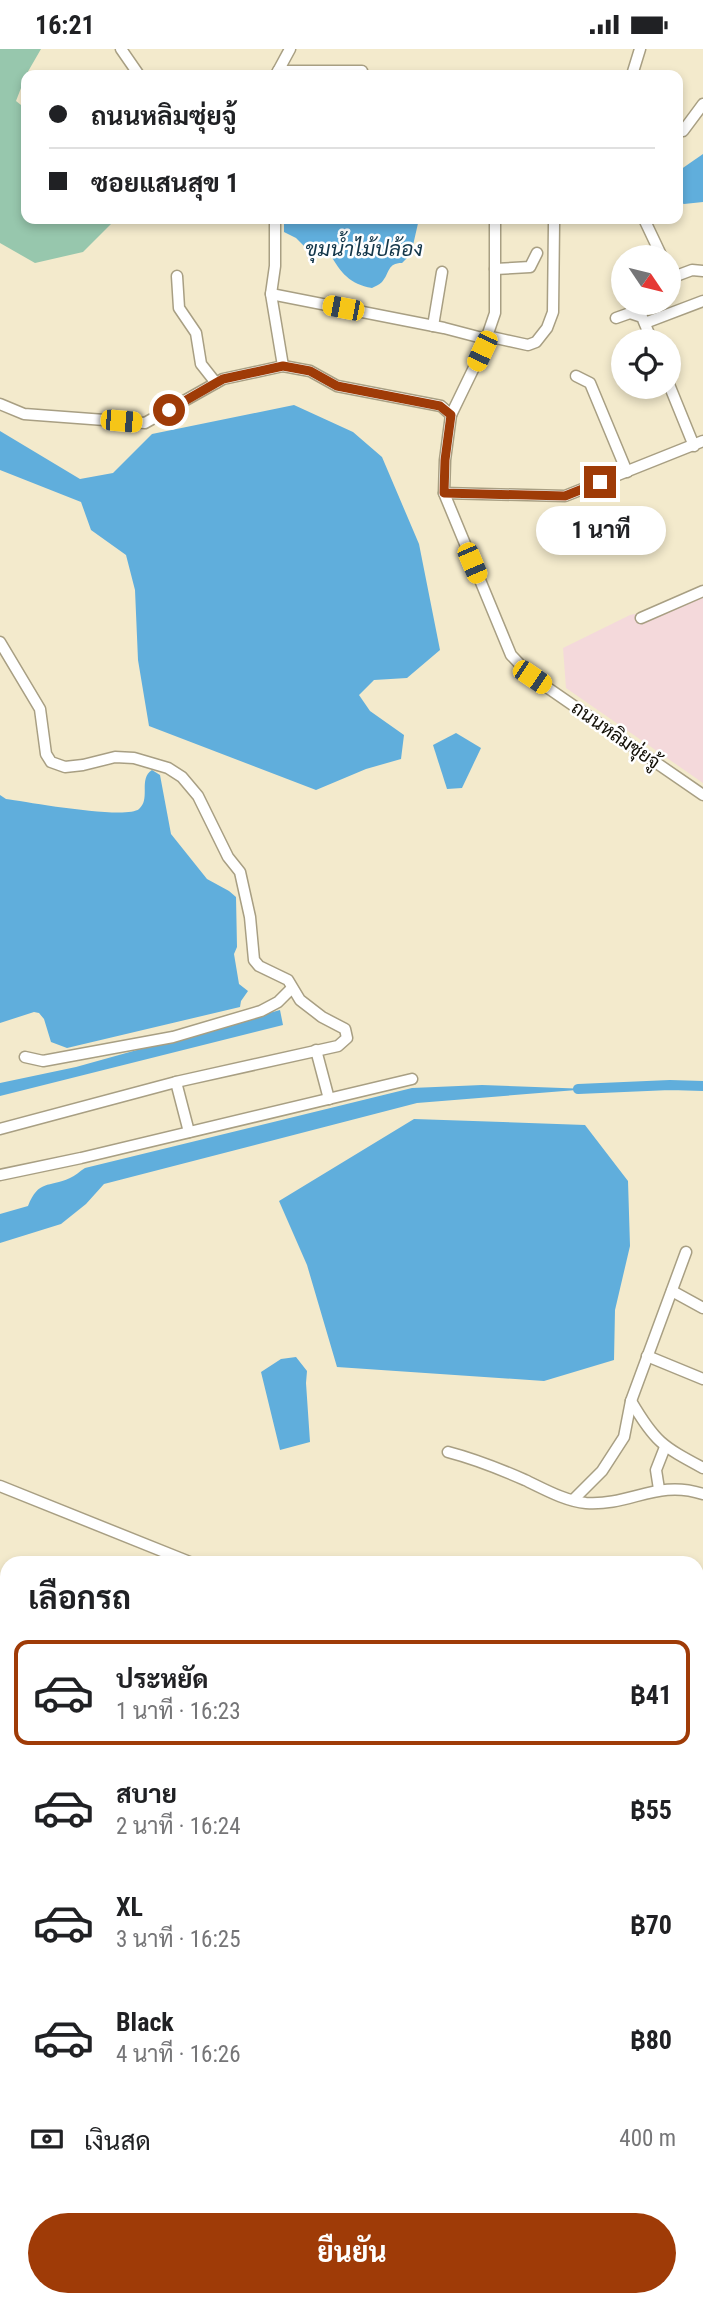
<!DOCTYPE html>
<html lang="th">
<head>
<meta charset="utf-8">
<style>
  body { margin:0; font-family:"Roboto Condensed",Sarabun,sans-serif; background:#f6f6f6; color:#202124; height:100vh; display:flex; flex-direction:column; font-size:26px; white-space:nowrap }
  * { box-sizing:border-box; margin:0 }
  p { font-size:23px; color:#757577 }
  .icon { flex:none; width:38px; height:38px; fill:none; stroke:currentColor; stroke-width:2; stroke-linecap:round; stroke-linejoin:round }
  .map { position:relative; flex:1; overflow:hidden }
  .drawer { position:absolute; left:0px; top:1507px; width:704px; height:751px; display:flex; flex-direction:column; background:#fff; border-radius:21px 21px 0 0; box-shadow:0 4px 10px #0003 }
  .drawer>* { flex:none }
  .top-card { position:absolute; left:21px; top:21px; width:662px; height:154px; border-radius:14px; box-shadow:0 4px 10px #0003; display:grid; align-content:center; height:154px; padding:0 28px; background:#fff }
  .needle { width:46px; rotate:125deg }
  .controls { position:absolute; left:611px; top:196px; display:grid; gap:14px }
  .controls a { display:grid; place-items:center; width:70px; height:70px; border-radius:50%; background:#fff; box-shadow:0 4px 10px #0003; font-size:35px }
  .end { position:absolute; width:32px; height:32px; margin:-16px; border:9px solid #9f3b07; background:#fff; box-shadow:0 0 0 4px #fff }
  .from { border-radius:50% }
  .bubble { position:absolute; height:49px; border-radius:24px; background:#fff; box-shadow:0 4px 10px #0003; font-size:23px; font-weight:700; line-height:49px; text-align:center }
  .car { position:absolute; width:21px; height:42px; margin:-21px -10px; border-radius:9px; box-shadow:0 0 5px 2px #0007; background:linear-gradient(#f5c518 24%,#345 0 40%,#f5c518 0 76%,#345 0 86%,#f5c518 0) }
  .top-card b { display:flex; align-items:center; gap:24px; height:66px; font-size:26px }
  .top-card b+b { border-top:2px solid #e0e0e0 }
  .top-card i { width:18px; height:18px; background:#202124 }
  ul { padding:0; list-style:none }
  li { display:flex; align-items:center; gap:21px; height:105px; margin:0 14px 10px; padding:0 14px; border:4px solid transparent; border-radius:14px }
  li div { flex:1 }
  li b { display:block; font-size:26px }
  li em { font-style:normal; font-weight:700 }
  li.current { border-color:#9f3b07 }
  li>.icon { width:63px; height:63px; stroke-width:1.5 }
  h2 { padding:0 28px; font-size:32px; line-height:84px }
  .pay { display:flex; align-items:center; gap:18px; height:77px; padding:0 28px; font-size:26px }
  .pay p { margin-inline-start:auto }
  .primary-button { display:flex; gap:14px; margin-top:auto; padding:14px 28px }
  .primary-button a { flex:1; height:80px; border-radius:42px; background:#9f3b07; color:#fff; font-size:28px; font-weight:700; line-height:80px; text-align:center }
  .status { display:flex; justify-content:space-between; align-items:center; height:49px; padding:0 35px; background:#fff; direction:ltr }
  .status svg { height:19px; fill:currentColor }
  .map>svg:first-child { display:block }
  .commercial { fill:#f4d9db }
  .green { fill:#97c7ad }
  .water { fill:#60aedc }
  .lines { fill:none; stroke-linecap:round; stroke-linejoin:round }
  .canal { stroke:#60aedc; stroke-width:10 }
  .minor-casing { stroke:#a89f83; stroke-width:13 }
  .tertiary-casing { stroke:#a89f83; stroke-width:16 }
  .minor { stroke:#fff; stroke-width:10 }
  .tertiary { stroke:#fff; stroke-width:12 }
  .route { stroke:#9f3b07; stroke-width:9 }
  .labels { text-anchor:middle; dominant-baseline:central; stroke-width:5; stroke-linejoin:round; paint-order:stroke }
  .street-label { font-size:19px; fill:#110e05; stroke:#fff }
  .water-label { font-size:21px; font-style:italic; fill:#14374a; stroke:#fff }
</style>
</head>
<body>
<div class="status"><b>16:21</b><svg viewBox="0 0 49 12"><path d="M0 12V9h3v3zM5 12V6h3v6zM10 12V3h3v9zM15 12V0h3v12zM26 1h20v11H26zM47 4h2v5h-2z"/></svg></div>
<div class="map">
<svg width="703" height="2257" viewBox="0 0 703 2257">
  <rect width="100%" height="100%" fill="#f3eacc"/>
  <polygon class="commercial" points="703,547 703,734 566,639 563,599 630,566 681,555"/>
  <polygon class="green" points="0,0 41,0 26,26 16,52 26,60 26,170 116,170 83,203 35,214 0,194"/>
  <g class="water">
    <polygon points="703,105 703,153 684,155 677,152 677,123"/>
    <path d="M284,170H419L411,205L402,214C387,214 390,224 382,233C379,236 375,237 372,239C349,235 340,223 329,203L304,197L296,189L284,183Z"/>
    <polygon points="294,356 353,383 382,408 419,495 440,601 407,629 374,631 359,646 370,662 404,686 401,710 366,720 316,741 149,677 138,611 135,541 126,506 91,481 81,453 0,421 0,382 80,430 113,424 152,385"/>
    <polygon points="456,684 481,699 462,739 447,740 433,696"/>
    <path d="M152,721L160,726L171,785L207,830L229,842L236,848L237,898L234,905L239,935L248,942L241,952L240,958L67,999L51,993L44,970L39,964L34,963L0,974V746L6,750C28,753 126,771 139,760C151,750 138,730 152,721Z"/>
    <polygon points="280,961 283,976 0,1047 0,1034 76,1018"/>
    <path d="M482,1036L589,1040L417,1054L104,1135L86,1155L61,1175L0,1194V1165L28,1157C39,1130 48,1139 70,1129C75,1127 80,1122 85,1119L412,1039Z"/>
    <polygon points="414,1070 585,1076 628,1132 630,1197 615,1261 614,1311 544,1332 337,1318 307,1216 279,1152"/>
    <polygon points="296,1308 307,1322 306,1334 310,1393 280,1401 261,1323 281,1310"/>
    <polygon points="697,2066 703,2067 703,2126 697,2121"/>
  </g>
  <g class="lines">
    <g class="canal">
      <polyline points="578,1040 670,1036 703,1037"/>
      <polyline points="343,2257 352,2250"/>
    </g>
    <defs>
      <g id="minor">
        <polyline points="121,0 139,26"/>
        <polyline points="278,22 362,22"/>
        <polyline points="277,24 290,0"/>
        <polyline points="632,26 640,0"/>
        <polyline points="677,80 683,82 703,55"/>
        <polyline points="275,170 275,217 271,245 283,317"/>
        <polyline points="644,170 662,208"/>
        <polyline points="495,220 530,218 537,204"/>
        <polyline points="177,227 179,259 196,284 201,315 216,334"/>
        <polyline points="668,230 692,221 703,222"/>
        <polyline points="271,245 444,279 486,290"/>
        <polyline points="616,269 630,264 642,268 652,292"/>
        <polyline points="645,274 703,252"/>
        <polyline points="433,277 442,223"/>
        <polyline points="487,287 528,296 536,293 547,279 553,263 554,175"/>
        <polyline points="576,327 590,334 627,423"/>
        <polyline points="668,333 694,397"/>
        <polyline points="0,355 24,365 145,374 223,330 283,317 310,322 337,337 441,357 451,366 445,411 444,444 511,606 532,628 703,746"/>
        <polyline points="451,366 482,302 495,264 495,170"/>
        <polyline points="444,444 565,447 703,392"/>
        <polyline points="641,569 703,542"/>
        <polyline points="0,593 40,660 46,705 51,713 65,718 83,716 115,708 134,709 168,719 182,728 198,747 228,808 240,823 250,868 254,911 259,917 288,931 300,951 322,968 345,980 347,989 338,997 176,1033 0,1080"/>
        <polyline points="316,1001 329,1050"/>
        <polyline points="25,1008 43,1012 173,988 261,962 278,953 291,940"/>
        <polyline points="176,1033 189,1083"/>
        <polyline points="0,1126 81,1109 412,1030"/>
        <polyline points="672,1242 703,1259"/>
        <polyline points="647,1307 703,1330"/>
        <path d="M631,1352C655,1393 662,1397 703,1419"/>
        <path d="M448,1403C475,1410 500,1420 525,1431C544,1440 565,1452 586,1454C631,1457 657,1430 703,1445"/>
        <polyline points="0,1437 192,1514"/>
        <polyline points="659,1440 656,1421 665,1398"/>
        <polyline points="573,1451 602,1422 624,1388 631,1352 686,1203"/>
        <polyline points="696,1607 703,1608"/>
        <polyline points="696,2166 703,2171"/>
        <polyline points="696,2196 703,2188"/>
        <polyline points="380,2250 384,2257"/>
        <polyline points="453,2250 461,2257"/>
        <polyline points="116,2257 117,2250"/>
        <polyline points="488,2257 493,2250"/>
        <polyline points="518,2257 523,2250"/>
        <polyline points="551,2257 556,2250"/>
        <polyline points="583,2257 588,2250"/>
        <polyline points="613,2257 618,2250"/>
        <polyline points="646,2257 651,2250"/>
      </g>
      <g id="tertiary">
        <polyline points="696,1982 703,1975"/>
        <polyline points="307,2257 316,2250"/>
      </g>
    </defs>
    <use href="#minor" class="minor-casing"/>
    <use href="#tertiary" class="tertiary-casing"/>
    <use href="#minor" class="minor"/>
    <use href="#tertiary" class="tertiary"/>
  </g>
  <g class="lines">
    <polyline class="route" points="169,361 223,330 283,317 310,322 337,337 440,357 451,366 445,411 444,444 565,447 600,433"/>
  </g>
  <g class="labels">
    <g class="street-label">
      <text transform="translate(616 686) rotate(35)">ถนนหลิมซุ่ยจู้</text>
    </g>
    <g class="water-label">
      <text x="364" y="200">ขุมน้ำไม้ปล้อง</text>
    </g>
  </g>
</svg>
<div class="controls">
<a><svg class="needle" viewBox="-14 -14 28 28"><path d="M0-13l5 13h-10z" fill="#e53935"/><path d="M0 13l5-13h-10z" fill="#757577"/></svg></a>
<a><svg class="icon" aria-label="locate" viewBox="0 0 24 24"><circle cx="12" cy="12" r="6"/><path d="M12 2v4M12 18v4M2 12h4M18 12h4"/></svg></a>
</div>
<i class="end from" style="left:169px;top:361px"></i>
<i class="end" style="left:600px;top:433px"></i>
<div class="bubble" style="left:536px;top:457px;width:130px">1 นาที</div>
<i class="car" style="left:343px;top:259px;rotate:281deg"></i>
<i class="car" style="left:482px;top:302px;rotate:205deg"></i>
<i class="car" style="left:121px;top:372px;rotate:95deg"></i>
<i class="car" style="left:472px;top:514px;rotate:157deg"></i>
<i class="car" style="left:532px;top:628px;rotate:124deg"></i>
<div class="top-card">
<b><i class="from"></i>ถนนหลิมซุ่ยจู้</b>
<b><i></i>ซอยแสนสุข 1</b>
</div>
<section class="drawer">
<h2>เลือกรถ</h2>
<ul>
<li class="current"><svg class="icon" aria-label="car" viewBox="0 0 24 24"><path d="M5 17H2v-5l4-1 3-4h7l3 4 3 1v5h-3M9 17h6M6 11h13"/><circle cx="7" cy="17" r="2"/><circle cx="17" cy="17" r="2"/></svg><div><b>ประหยัด</b><p>1 นาที · 16:23</p></div><em>฿41</em></li>
<li><svg class="icon" aria-label="car" viewBox="0 0 24 24"><path d="M5 17H2v-5l4-1 3-4h7l3 4 3 1v5h-3M9 17h6M6 11h13"/><circle cx="7" cy="17" r="2"/><circle cx="17" cy="17" r="2"/></svg><div><b>สบาย</b><p>2 นาที · 16:24</p></div><em>฿55</em></li>
<li><svg class="icon" aria-label="car" viewBox="0 0 24 24"><path d="M5 17H2v-5l4-1 3-4h7l3 4 3 1v5h-3M9 17h6M6 11h13"/><circle cx="7" cy="17" r="2"/><circle cx="17" cy="17" r="2"/></svg><div><b>XL</b><p>3 นาที · 16:25</p></div><em>฿70</em></li>
<li><svg class="icon" aria-label="car" viewBox="0 0 24 24"><path d="M5 17H2v-5l4-1 3-4h7l3 4 3 1v5h-3M9 17h6M6 11h13"/><circle cx="7" cy="17" r="2"/><circle cx="17" cy="17" r="2"/></svg><div><b>Black</b><p>4 นาที · 16:26</p></div><em>฿80</em></li>
</ul>
<div class="pay"><svg class="icon" aria-label="cash" viewBox="0 0 24 24"><path d="M3 7h18v10H3z"/><circle cx="12" cy="12" r="2"/></svg>เงินสด<p>400 m</p></div>
<div class="primary-button"><a>ยืนยัน</a></div>
</section>
</div>
</body>
</html>
